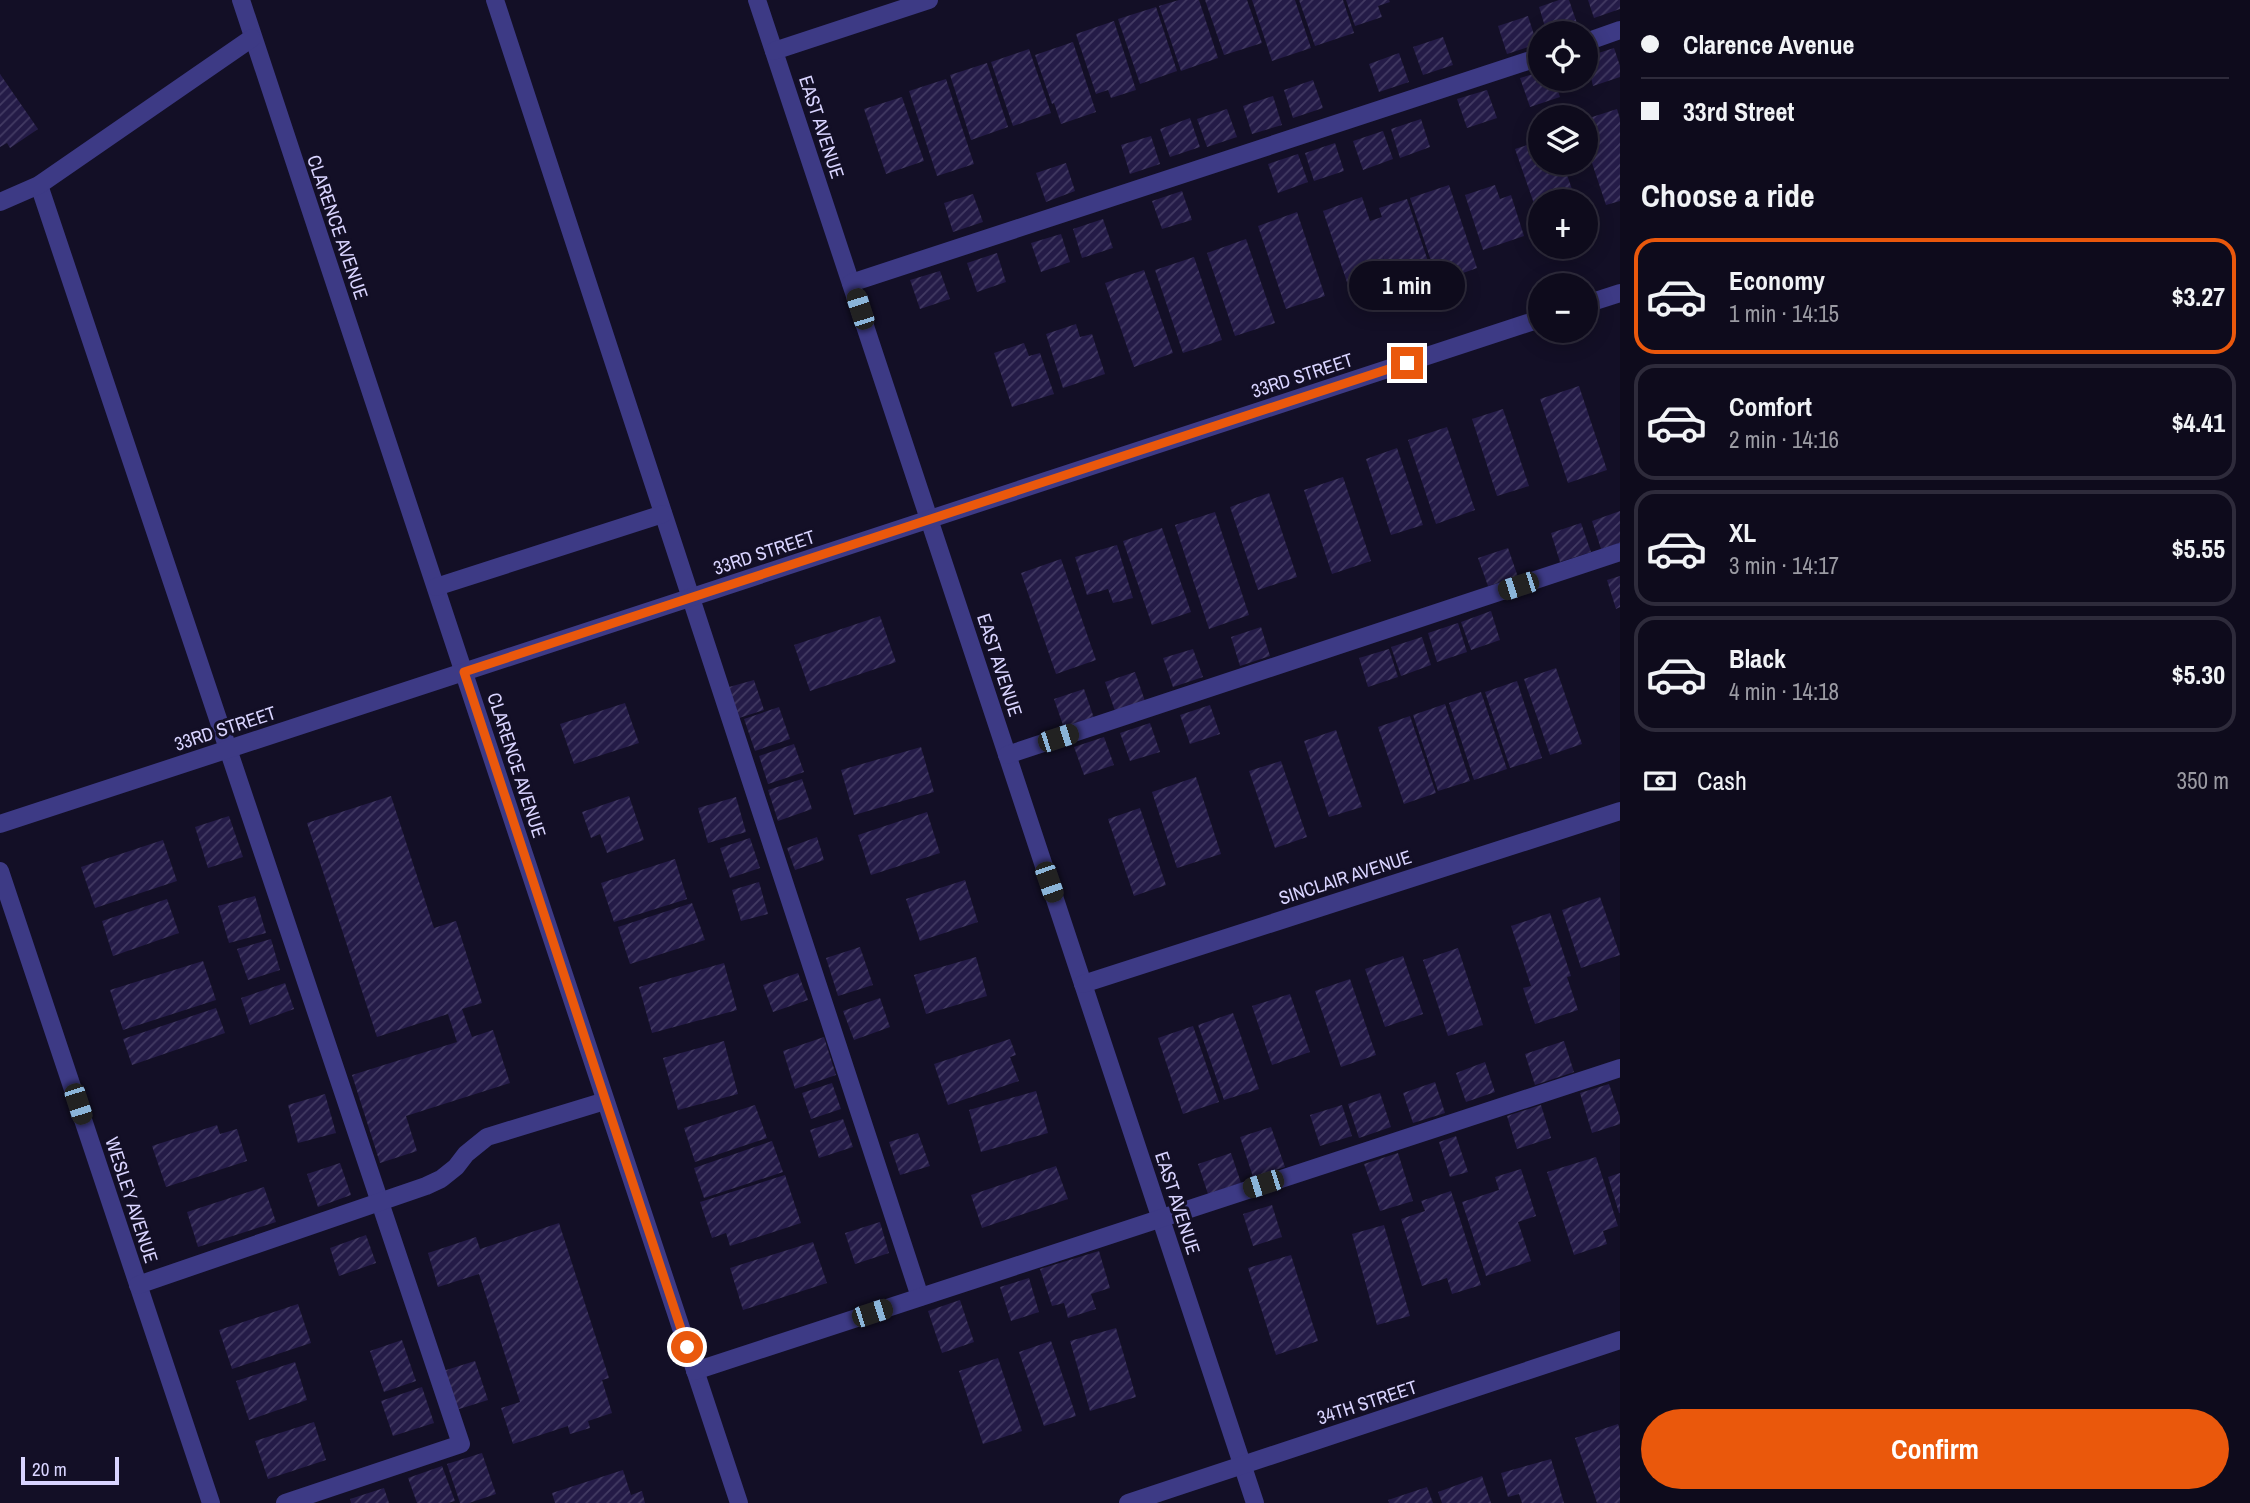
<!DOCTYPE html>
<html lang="en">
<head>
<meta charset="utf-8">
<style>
  body { margin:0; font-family:"Archivo Narrow",sans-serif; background:#171425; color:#f1f3f6; height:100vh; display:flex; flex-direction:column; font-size:26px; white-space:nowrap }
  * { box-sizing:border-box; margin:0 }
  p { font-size:23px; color:#9b9ba3 }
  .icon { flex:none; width:38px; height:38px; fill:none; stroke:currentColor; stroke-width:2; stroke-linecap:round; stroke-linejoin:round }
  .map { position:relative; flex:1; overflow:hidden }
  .drawer { display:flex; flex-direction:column; background:#0e0b1c; width:630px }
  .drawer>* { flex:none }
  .banner { display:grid; align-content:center; height:154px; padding:0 21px; background:#0e0b1c }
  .buttons { position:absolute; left:1528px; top:21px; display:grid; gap:14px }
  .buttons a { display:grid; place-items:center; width:70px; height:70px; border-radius:50%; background:#0e0b1c; box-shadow:0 4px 18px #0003,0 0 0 2px #2e2b3b; font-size:35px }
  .scale { position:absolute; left:21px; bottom:18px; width:98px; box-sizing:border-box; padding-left:7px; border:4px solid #d9d4ff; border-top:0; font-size:19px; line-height:24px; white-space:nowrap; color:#d9d4ff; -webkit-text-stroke:5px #130f26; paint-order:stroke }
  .end { position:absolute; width:32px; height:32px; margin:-16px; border:9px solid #ea580c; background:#fff; box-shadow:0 0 0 4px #fff }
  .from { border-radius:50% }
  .bubble { position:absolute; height:49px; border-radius:24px; background:#0e0b1c; box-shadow:0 4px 18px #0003,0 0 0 2px #2e2b3b; font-size:23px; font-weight:700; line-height:49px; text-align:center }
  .car { position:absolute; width:21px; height:42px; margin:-21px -10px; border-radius:9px; box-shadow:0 0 5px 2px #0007; background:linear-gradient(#222 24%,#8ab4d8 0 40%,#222 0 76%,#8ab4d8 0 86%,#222 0) }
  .banner b { display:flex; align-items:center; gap:24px; height:66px; font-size:26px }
  .banner b+b { border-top:2px solid #2e2b3b }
  .banner i { width:18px; height:18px; background:#f1f3f6 }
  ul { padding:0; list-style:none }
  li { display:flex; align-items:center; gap:21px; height:116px; margin:0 14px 10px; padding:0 7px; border:4px solid #2e2b3b; border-radius:21px }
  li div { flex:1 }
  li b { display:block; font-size:26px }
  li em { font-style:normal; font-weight:700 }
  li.on { border-color:#ea580c }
  li>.icon { width:63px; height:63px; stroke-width:1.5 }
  h2 { padding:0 21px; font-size:32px; line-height:84px }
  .pay { display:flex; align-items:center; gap:18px; height:77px; padding:0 21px; font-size:26px }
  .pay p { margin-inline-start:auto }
  .action { display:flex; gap:14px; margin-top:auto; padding:14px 21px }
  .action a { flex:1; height:80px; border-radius:42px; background:#ea580c; color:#fff; font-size:28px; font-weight:700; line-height:80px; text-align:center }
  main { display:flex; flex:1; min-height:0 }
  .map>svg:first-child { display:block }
  .building { fill:url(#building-hatch) }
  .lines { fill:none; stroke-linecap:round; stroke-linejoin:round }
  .minor { stroke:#3d3a85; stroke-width:18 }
  .route { stroke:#ea580c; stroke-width:9 }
  .labels { text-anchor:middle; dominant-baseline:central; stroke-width:6; stroke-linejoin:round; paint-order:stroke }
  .street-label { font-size:19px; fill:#d9d4ff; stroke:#130f26 }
</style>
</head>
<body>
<main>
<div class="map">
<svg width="1620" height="1503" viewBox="0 0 1620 1503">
  <defs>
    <pattern id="building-hatch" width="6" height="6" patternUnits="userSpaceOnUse" patternTransform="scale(1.75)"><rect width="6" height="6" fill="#241b47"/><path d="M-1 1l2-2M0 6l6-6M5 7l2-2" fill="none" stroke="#433b63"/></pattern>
  </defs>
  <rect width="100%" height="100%" fill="#130f26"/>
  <g class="building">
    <polygon points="1179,0 1199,0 1218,58 1181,71 1159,6"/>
    <polygon points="1205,0 1247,0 1262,43 1224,55"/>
    <polygon points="1252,0 1295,0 1311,48 1272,61"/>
    <polygon points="1299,0 1343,0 1354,33 1315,46"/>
    <polygon points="1346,0 1389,0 1390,2 1378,6 1382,17 1355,26"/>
    <polygon points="1559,0 1569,0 1578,26 1555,33 1547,33 1539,7"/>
    <polygon points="1588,0 1620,0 1620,9 1594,18"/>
    <polygon points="1156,7 1177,71 1140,84 1118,19"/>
    <polygon points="1528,16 1537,44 1507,54 1498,26"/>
    <polygon points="1114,21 1136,90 1111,98 1108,90 1096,94 1076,34"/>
    <polygon points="1443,37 1453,65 1423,75 1413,47"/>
    <polygon points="1073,42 1096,112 1061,124 1054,103 1052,104 1035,55"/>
    <polygon points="1614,48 1620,66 1620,77 1593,86 1586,57"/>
    <polygon points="1029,49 1051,113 1013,126 991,62"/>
    <polygon points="1399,53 1409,82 1379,92 1369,64"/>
    <polygon points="987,63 1008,127 971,140 950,75"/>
    <polygon points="1540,72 1540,79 1554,79 1560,97 1530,107 1520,78"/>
    <polygon points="0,74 38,129 10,148 7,143 0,147"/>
    <polygon points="946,79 974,164 937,176 909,91"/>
    <polygon points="1313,80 1323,108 1293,118 1284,90"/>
    <polygon points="1487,90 1497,118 1467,128 1457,99"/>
    <polygon points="1273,96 1282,125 1252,134 1243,106"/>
    <polygon points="902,97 924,161 886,174 864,109"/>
    <polygon points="1227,109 1237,137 1207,147 1197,119"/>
    <polygon points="1617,109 1620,119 1620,201 1606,205 1586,145 1586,119"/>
    <polygon points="1190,118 1200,147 1170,157 1160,129"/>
    <polygon points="1421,119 1430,147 1400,158 1391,129"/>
    <polygon points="1383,131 1393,159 1363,170 1353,141"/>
    <polygon points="1151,136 1160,164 1130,174 1121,145"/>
    <polygon points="1540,141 1540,163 1563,163 1576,201 1540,201 1540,221 1515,149"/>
    <polygon points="1335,143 1344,171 1314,181 1305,153"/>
    <polygon points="1298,154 1308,182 1278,193 1268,164"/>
    <polygon points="1066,163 1075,191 1046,202 1036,173"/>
    <polygon points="1449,185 1477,268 1438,282 1410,198"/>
    <polygon points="1495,185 1500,199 1511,195 1524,236 1483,250 1465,195"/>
    <polygon points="1182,191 1192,220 1162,229 1152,201"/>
    <polygon points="973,194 983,222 953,232 944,203"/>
    <polygon points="1362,197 1370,221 1382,217 1379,208 1407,199 1435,282 1396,295 1382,253 1390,280 1351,294 1323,211"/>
    <polygon points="1297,212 1325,296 1286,309 1258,226"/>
    <polygon points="1103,219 1113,248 1082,258 1073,229"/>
    <polygon points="1061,234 1070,262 1041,272 1031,243"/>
    <polygon points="1246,239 1275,323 1235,336 1207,253"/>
    <polygon points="997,253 1006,282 977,292 967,263"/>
    <polygon points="1194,257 1222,340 1183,353 1155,270"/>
    <polygon points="1144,270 1173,353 1134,367 1105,283"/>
    <polygon points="940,271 950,299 920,309 910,280"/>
    <polygon points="1076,324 1080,337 1092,334 1105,374 1063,388 1046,334"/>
    <polygon points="1024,343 1029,356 1040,353 1054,394 1012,407 994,353"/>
    <polygon points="1579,386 1607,470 1568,483 1540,399"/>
    <polygon points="1503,409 1529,486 1497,496 1472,419"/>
    <polygon points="1447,427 1475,510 1436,524 1408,440"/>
    <polygon points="1397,448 1423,525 1391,535 1366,459"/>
    <polygon points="1343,477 1371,561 1332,574 1304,490"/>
    <polygon points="1269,493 1297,577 1258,590 1230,507"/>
    <polygon points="1620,511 1620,543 1601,549 1592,521"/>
    <polygon points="1215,512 1249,615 1209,629 1175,525"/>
    <polygon points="1581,523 1591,552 1560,562 1551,533"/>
    <polygon points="1162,528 1191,612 1152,625 1123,541"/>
    <polygon points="1117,545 1133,598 1113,603 1108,589 1087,595 1075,557"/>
    <polygon points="1508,548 1518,577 1488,586 1478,558"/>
    <polygon points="1061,559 1096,660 1056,674 1021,573"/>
    <polygon points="1620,576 1620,607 1616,609 1607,580"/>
    <polygon points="1491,611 1500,640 1471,650 1461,622"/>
    <polygon points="880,616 896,662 810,691 794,645"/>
    <polygon points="1458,623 1467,652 1437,662 1428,633"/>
    <polygon points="1261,627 1270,656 1240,666 1231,637"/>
    <polygon points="1422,637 1431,665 1401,676 1391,647"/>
    <polygon points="1193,649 1203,677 1173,687 1163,658"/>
    <polygon points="1389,649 1398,677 1368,687 1359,658"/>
    <polygon points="1556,668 1582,744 1550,755 1524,679"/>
    <polygon points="1135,672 1145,701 1115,711 1105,682"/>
    <polygon points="754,680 764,710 739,718 729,687"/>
    <polygon points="1517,681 1542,758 1510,768 1485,692"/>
    <polygon points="1084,689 1094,718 1064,728 1054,699"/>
    <polygon points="1481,692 1507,769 1474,780 1449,703"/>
    <polygon points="625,703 639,743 574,764 560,724"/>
    <polygon points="1445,704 1470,781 1438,791 1413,715"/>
    <polygon points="1210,705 1220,734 1190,744 1180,715"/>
    <polygon points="779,707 790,739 755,751 744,719"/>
    <polygon points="1410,716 1436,793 1404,804 1378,727"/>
    <polygon points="1150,723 1160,752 1130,761 1120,733"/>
    <polygon points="1336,730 1362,807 1329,817 1304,741"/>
    <polygon points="1104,737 1114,765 1084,775 1074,747"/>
    <polygon points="794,744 804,772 768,784 759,756"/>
    <polygon points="921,747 934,792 854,815 841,770"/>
    <polygon points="1281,761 1307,837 1275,848 1249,771"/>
    <polygon points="1196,777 1221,854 1177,868 1152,792"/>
    <polygon points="802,779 812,809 778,821 768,790"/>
    <polygon points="391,796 434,928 456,921 482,1003 462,1009 472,1037 493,1030 510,1083 406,1116 417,1151 380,1163 352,1075 457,1042 448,1014 377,1037 307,823"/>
    <polygon points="629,796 644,840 607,853 600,834 591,838 582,812"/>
    <polygon points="736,797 746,832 708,843 698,808"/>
    <polygon points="1140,808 1166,885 1134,896 1108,819"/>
    <polygon points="927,812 940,853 871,875 858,835"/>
    <polygon points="229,816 243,857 208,868 195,827"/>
    <polygon points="817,837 824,860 795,870 787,848"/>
    <polygon points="750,838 760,868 730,878 720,848"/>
    <polygon points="163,840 177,881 95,908 81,867"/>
    <polygon points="675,859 687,899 614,922 601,883"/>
    <polygon points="965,880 978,922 920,941 906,899"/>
    <polygon points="759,882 768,914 741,921 732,890"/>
    <polygon points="255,896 266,933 229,943 218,906"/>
    <polygon points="1600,897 1620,955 1581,968 1562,910"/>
    <polygon points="167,899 179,933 113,956 102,921"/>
    <polygon points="692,903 705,940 630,964 618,927"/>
    <polygon points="1550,913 1571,976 1567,977 1578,1010 1535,1024 1523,988 1531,986 1511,926"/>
    <polygon points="271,939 280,970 248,980 237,949"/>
    <polygon points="860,947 873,985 838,996 826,958"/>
    <polygon points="1458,948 1483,1025 1448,1036 1423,960"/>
    <polygon points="1403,956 1423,1014 1385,1027 1365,969"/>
    <polygon points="976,957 987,996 926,1014 914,975"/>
    <polygon points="203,961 216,1000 123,1030 110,990"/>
    <polygon points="724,963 737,1010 652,1033 639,987"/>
    <polygon points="798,973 808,1000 773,1012 763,985"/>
    <polygon points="1350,979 1376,1055 1341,1067 1315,991"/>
    <polygon points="285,983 294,1009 250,1025 241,998"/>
    <polygon points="1290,994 1310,1052 1272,1065 1252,1006"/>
    <polygon points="880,998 890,1027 854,1040 843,1011"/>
    <polygon points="216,1008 225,1033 132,1065 123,1039"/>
    <polygon points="1233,1013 1259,1089 1224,1100 1198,1025"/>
    <polygon points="1193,1026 1219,1102 1183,1114 1158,1038"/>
    <polygon points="824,1037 836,1075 795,1089 783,1051"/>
    <polygon points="1010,1039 1016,1055 1010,1057 1019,1081 948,1105 934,1064"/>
    <polygon points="724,1041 738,1094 678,1110 663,1058"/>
    <polygon points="1564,1041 1574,1072 1535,1085 1525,1054"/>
    <polygon points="1485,1062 1495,1092 1466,1102 1456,1073"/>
    <polygon points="1435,1082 1445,1113 1413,1123 1403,1093"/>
    <polygon points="832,1083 841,1109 811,1119 802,1093"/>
    <polygon points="1609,1084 1620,1117 1620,1124 1592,1133 1580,1093"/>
    <polygon points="1036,1091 1048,1133 981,1152 969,1110"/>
    <polygon points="1380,1093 1391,1127 1359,1138 1348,1104"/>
    <polygon points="325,1094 336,1133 298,1143 288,1105"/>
    <polygon points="755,1105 767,1138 695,1162 684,1128"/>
    <polygon points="1342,1105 1352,1136 1320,1146 1310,1115"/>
    <polygon points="1541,1105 1551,1138 1517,1149 1507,1116"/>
    <polygon points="843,1119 853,1147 819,1158 810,1130"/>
    <polygon points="217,1125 220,1134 237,1129 247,1161 166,1187 152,1146"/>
    <polygon points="1271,1127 1285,1167 1253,1177 1240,1137"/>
    <polygon points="918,1133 930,1166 900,1175 889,1142"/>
    <polygon points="1456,1136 1468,1172 1450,1177 1439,1142"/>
    <polygon points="772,1141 783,1172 704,1198 694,1168"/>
    <polygon points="1231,1153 1241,1183 1208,1194 1198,1164"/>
    <polygon points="1398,1153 1413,1201 1380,1211 1364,1164"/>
    <polygon points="1596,1157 1618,1226 1603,1231 1607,1244 1574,1255 1547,1172"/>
    <polygon points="340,1163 351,1195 318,1207 307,1174"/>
    <polygon points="1056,1166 1068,1199 982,1228 971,1195"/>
    <polygon points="1521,1169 1536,1216 1518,1222 1531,1261 1486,1276 1462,1202 1499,1190 1495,1177"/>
    <polygon points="1620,1173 1620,1213 1619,1213 1608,1177"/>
    <polygon points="785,1175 801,1223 730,1246 726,1233 712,1238 700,1202"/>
    <polygon points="264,1187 276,1222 198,1247 187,1212"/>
    <polygon points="1451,1191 1481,1285 1452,1294 1447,1278 1422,1286 1401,1219 1425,1211 1421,1201"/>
    <polygon points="1272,1205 1282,1237 1253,1246 1243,1214"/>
    <polygon points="880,1222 889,1253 855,1264 845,1233"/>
    <polygon points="559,1223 609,1378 602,1380 612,1413 588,1421 590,1428 570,1434 568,1426 513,1444 501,1408 520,1402 479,1274 438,1287 428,1253 476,1237 480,1249"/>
    <polygon points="1384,1225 1410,1316 1377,1325 1352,1234"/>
    <polygon points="366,1235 376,1263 339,1276 330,1248"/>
    <polygon points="813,1242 827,1283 743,1310 730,1268"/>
    <polygon points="1099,1251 1110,1288 1091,1294 1096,1309 1068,1318 1064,1303 1052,1306 1040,1269"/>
    <polygon points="1291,1255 1318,1341 1276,1355 1248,1268"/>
    <polygon points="1029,1278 1039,1312 1011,1321 1000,1287"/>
    <polygon points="960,1300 974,1342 942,1353 928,1311"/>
    <polygon points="298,1304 311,1343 232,1369 219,1330"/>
    <polygon points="1116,1328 1136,1397 1090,1411 1070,1341"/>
    <polygon points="402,1340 416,1381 384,1392 370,1351"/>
    <polygon points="1051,1341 1076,1416 1044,1426 1019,1352"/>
    <polygon points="998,1358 1022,1431 983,1444 959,1371"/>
    <polygon points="475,1361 488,1400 456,1410 443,1371"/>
    <polygon points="295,1362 307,1400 249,1420 236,1381"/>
    <polygon points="422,1387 434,1423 393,1436 381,1401"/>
    <polygon points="314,1422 326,1460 268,1479 255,1441"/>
    <polygon points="1618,1424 1620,1431 1620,1503 1597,1503 1575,1438"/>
    <polygon points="482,1453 496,1494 469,1503 460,1503 447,1464"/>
    <polygon points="1551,1459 1564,1503 1522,1503 1519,1494 1508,1497 1501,1473"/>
    <polygon points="442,1466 455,1501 448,1503 417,1503 408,1478"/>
    <polygon points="623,1470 631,1495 642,1491 645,1503 555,1503 552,1493"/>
    <polygon points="1482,1476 1491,1503 1442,1503 1438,1492"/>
    <polygon points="1427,1487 1433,1503 1389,1503 1388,1500"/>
    <polygon points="384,1488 389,1503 351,1503 350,1499"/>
  </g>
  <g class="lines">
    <g class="minor">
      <polyline points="241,0 739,1503"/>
      <polyline points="495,0 920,1297"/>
      <polyline points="757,0 1255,1503"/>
      <polyline points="1586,42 1620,30"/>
      <polyline points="774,51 929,0"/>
      <polyline points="39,185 461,1444 285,1503"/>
      <polyline points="0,202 39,185 252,38"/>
      <polyline points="851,283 1540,57"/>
      <polyline points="1586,304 1620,293"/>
      <polyline points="436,587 663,514"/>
      <polyline points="1007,755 1620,552"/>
      <polyline points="0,824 1540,319"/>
      <polyline points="0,871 211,1503"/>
      <polyline points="1083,984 1620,811"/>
      <polyline points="138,1285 426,1186 441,1179 456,1167 466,1154 487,1137 605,1101"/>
      <polyline points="695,1371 1620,1068"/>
      <polyline points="1128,1503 1620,1340"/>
    </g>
  </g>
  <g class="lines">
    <polyline class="route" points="687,1347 464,672 1407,363"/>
  </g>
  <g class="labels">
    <g class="street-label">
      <text transform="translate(822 127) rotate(72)">EAST AVENUE</text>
      <text transform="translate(338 227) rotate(71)">CLARENCE AVENUE</text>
      <text transform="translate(1302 375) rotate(-18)">33RD STREET</text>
      <text transform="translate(764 552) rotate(-18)">33RD STREET</text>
      <text transform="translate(1000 665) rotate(72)">EAST AVENUE</text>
      <text transform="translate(225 728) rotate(-18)">33RD STREET</text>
      <text transform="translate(517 765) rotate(72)">CLARENCE AVENUE</text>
      <text transform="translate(1345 877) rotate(-18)">SINCLAIR AVENUE</text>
      <text transform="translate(132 1200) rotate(72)">WESLEY AVENUE</text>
      <text transform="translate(1178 1203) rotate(72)">EAST AVENUE</text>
      <text transform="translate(1367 1402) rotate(-18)">34TH STREET</text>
    </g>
  </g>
</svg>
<div class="buttons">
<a><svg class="icon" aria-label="locate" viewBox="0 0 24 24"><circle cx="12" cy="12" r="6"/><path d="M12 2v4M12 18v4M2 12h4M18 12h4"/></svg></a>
<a><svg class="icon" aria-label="layers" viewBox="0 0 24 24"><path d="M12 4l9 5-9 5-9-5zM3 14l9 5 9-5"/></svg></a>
<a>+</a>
<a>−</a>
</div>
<div class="scale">20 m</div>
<i class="end from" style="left:687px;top:1347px"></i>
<i class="end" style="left:1407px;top:363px"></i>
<div class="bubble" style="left:1349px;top:261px;width:116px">1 min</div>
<i class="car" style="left:860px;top:309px;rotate:342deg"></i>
<i class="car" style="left:1518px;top:586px;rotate:252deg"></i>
<i class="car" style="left:1058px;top:738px;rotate:72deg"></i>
<i class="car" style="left:1049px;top:882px;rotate:161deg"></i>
<i class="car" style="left:78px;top:1104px;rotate:162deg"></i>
<i class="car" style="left:1263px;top:1184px;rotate:252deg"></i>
<i class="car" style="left:872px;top:1313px;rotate:72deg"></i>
</div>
<section class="drawer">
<div class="banner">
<b><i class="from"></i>Clarence Avenue</b>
<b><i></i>33rd Street</b>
</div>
<h2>Choose a ride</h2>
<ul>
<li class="on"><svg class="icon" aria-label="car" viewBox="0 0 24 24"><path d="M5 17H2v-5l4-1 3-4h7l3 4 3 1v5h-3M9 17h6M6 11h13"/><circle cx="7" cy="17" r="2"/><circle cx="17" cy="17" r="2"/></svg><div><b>Economy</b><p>1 min · 14:15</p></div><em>$3.27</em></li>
<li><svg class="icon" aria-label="car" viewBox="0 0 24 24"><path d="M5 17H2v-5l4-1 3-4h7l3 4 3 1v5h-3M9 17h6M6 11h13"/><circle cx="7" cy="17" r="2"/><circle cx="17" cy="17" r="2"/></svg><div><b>Comfort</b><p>2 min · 14:16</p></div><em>$4.41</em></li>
<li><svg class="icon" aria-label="car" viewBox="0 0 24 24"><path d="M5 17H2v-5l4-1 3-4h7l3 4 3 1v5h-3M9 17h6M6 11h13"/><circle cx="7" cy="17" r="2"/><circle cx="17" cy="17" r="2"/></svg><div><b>XL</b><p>3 min · 14:17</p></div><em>$5.55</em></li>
<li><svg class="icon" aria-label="car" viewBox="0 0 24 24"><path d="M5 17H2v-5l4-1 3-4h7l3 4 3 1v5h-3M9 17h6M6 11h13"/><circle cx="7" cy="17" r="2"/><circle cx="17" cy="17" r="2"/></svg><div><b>Black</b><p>4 min · 14:18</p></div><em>$5.30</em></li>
</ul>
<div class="pay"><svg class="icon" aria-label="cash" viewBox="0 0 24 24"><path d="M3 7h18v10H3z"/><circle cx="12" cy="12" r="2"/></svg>Cash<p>350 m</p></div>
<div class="action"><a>Confirm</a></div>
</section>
</main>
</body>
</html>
